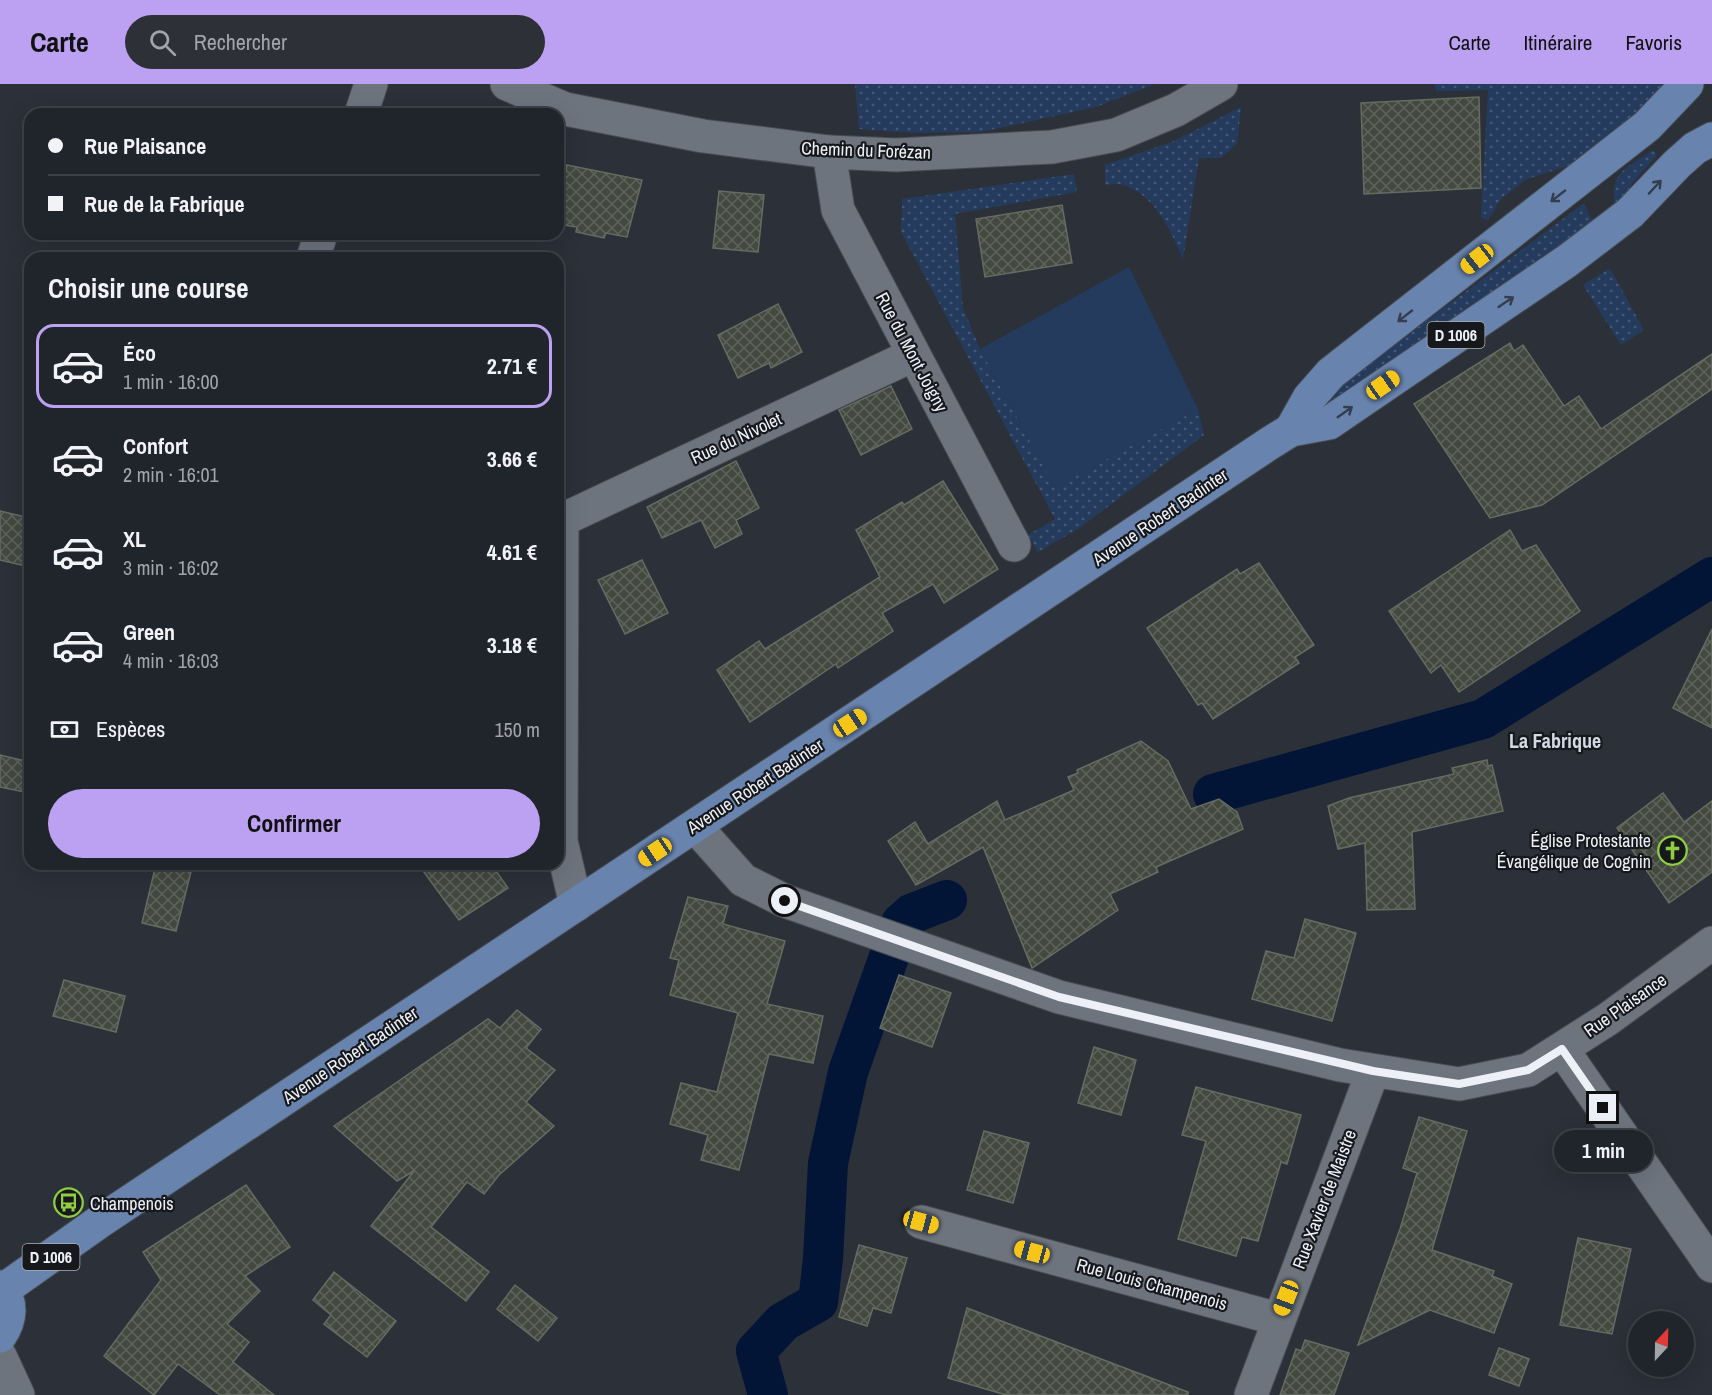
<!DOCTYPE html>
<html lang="fr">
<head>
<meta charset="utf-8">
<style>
  body { margin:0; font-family:"Archivo Narrow",sans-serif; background:#2d3037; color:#f1f3f6; height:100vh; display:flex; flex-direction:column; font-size:22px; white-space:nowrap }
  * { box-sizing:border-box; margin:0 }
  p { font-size:20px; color:#a2a4a9 }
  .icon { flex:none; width:33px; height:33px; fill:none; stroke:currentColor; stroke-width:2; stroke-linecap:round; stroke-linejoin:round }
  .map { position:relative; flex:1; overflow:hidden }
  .drawer { position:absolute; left:24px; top:168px; width:540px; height:618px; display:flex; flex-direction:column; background:#20242b; border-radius:18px; box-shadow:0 6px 24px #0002,0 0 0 2px #3d4147 }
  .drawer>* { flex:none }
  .top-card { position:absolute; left:24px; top:24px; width:540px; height:132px; border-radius:18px; box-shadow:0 6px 24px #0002,0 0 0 2px #3d4147; display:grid; align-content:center; height:132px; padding:0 24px; background:#20242b }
  .needle { width:39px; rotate:22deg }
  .controls { position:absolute; left:1628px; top:1227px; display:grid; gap:12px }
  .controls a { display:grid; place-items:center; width:66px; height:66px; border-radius:50%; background:#20242b; box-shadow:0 6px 24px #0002,0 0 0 2px #3d4147; font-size:30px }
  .end { position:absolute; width:27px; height:27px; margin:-14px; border:8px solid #edf1f7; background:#111; box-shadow:0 0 0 3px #111 }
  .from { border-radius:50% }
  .bubble { position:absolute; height:42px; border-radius:21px; background:#20242b; box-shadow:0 6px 24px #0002,0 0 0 2px #3d4147; font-size:20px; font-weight:700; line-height:42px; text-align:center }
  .car { position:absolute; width:18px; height:36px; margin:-18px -9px; border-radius:8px; box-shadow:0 0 4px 2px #0007; background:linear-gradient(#f5c518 24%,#345 0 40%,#f5c518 0 76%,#345 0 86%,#f5c518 0) }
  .top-card b { display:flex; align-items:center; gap:21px; height:57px; font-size:22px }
  .top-card b+b { border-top:2px solid #3d4147 }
  .top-card i { width:15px; height:15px; background:#f1f3f6 }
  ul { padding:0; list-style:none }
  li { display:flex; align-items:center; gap:18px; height:84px; margin:0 12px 9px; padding:0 12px; border:3px solid transparent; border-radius:18px }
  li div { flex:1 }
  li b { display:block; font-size:22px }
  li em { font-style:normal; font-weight:700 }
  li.selected { border-color:#bca0f2 }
  li>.icon { width:54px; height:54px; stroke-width:1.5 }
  h2 { padding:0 24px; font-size:27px; line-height:72px }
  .pay { display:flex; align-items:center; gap:15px; height:66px; padding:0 24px; font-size:22px }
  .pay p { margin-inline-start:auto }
  .cta { display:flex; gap:12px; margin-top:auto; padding:12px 24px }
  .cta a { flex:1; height:69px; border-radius:36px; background:#bca0f2; color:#111; font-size:24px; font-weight:700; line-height:69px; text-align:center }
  header { display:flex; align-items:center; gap:36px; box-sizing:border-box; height:84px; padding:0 30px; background:#bca0f2; color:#111 }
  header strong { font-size:28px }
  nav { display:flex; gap:33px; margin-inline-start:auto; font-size:21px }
  .search { width:420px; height:54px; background:#2d3037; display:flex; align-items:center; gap:15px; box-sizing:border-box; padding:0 21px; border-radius:33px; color:#a2a4a9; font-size:22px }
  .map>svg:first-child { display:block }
  .grass { fill:url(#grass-dots) }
  .park { fill:#253b5d }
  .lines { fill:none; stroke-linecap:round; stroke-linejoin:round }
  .canal { stroke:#021537; stroke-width:40 }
  .building { fill:url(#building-cross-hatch); stroke:#676c62; stroke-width:1.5 }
  .minor-casing { stroke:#474c54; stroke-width:35 }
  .primary-casing { stroke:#474c54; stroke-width:35 }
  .minor { stroke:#6d747e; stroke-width:33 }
  .primary { stroke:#6883ad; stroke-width:33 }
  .oneway { stroke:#333d4f }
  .route { stroke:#edf1f7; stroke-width:8 }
  .labels { text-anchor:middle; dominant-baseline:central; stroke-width:4.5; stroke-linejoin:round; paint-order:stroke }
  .shield { fill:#16181c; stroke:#acb0b5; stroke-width:1.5 }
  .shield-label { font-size:16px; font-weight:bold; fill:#edf1f7 }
  .street-label { font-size:18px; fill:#edf1f7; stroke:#16181c }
  .poi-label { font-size:18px; fill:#edf1f7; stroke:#16181c; text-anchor:end }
  .neighbourhood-label { font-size:20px; font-weight:bold; fill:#d2d9e4; stroke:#16181c }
</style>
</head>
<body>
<header>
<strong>Carte</strong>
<div class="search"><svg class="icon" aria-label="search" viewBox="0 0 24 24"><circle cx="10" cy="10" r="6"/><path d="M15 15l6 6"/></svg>Rechercher</div>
<nav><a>Carte</a><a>Itinéraire</a><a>Favoris</a></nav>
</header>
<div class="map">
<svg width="1712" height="1311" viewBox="0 0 1712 1311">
  <defs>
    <pattern id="grass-dots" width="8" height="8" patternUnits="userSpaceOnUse" patternTransform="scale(1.5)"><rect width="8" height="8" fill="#253b5d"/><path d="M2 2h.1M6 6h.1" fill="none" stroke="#455875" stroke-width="1.8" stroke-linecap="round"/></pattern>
    <pattern id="building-cross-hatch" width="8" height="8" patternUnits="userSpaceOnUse" patternTransform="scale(1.5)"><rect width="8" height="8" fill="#43493f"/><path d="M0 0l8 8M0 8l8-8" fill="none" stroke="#5e645c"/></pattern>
  </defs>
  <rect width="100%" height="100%" fill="#2b3039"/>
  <g class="grass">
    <polygon points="855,0 1155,0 1096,23 981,48 914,49 859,45"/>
    <polygon points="1435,0 1675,0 1593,74 1527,95 1502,114 1488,136 1481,134 1488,6 1436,7"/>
    <path d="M1241,23L1237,60L1221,74H1199L1183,175C1171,148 1155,110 1123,101C1118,99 1110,101 1105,101V81L1174,57Z"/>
    <path d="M1653,66L1657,71L1632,100L1618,123L1615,122C1609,87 1627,84 1653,66Z"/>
    <polygon points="1074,90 1077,108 955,130 963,224 980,265 1055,403 1198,325 1204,351 1078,445 1038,468 1028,451 1055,435 901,148 902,115"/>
    <polygon points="1584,119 1594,142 1325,329 1317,319"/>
    <polygon points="1610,184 1644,246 1621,261 1583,201"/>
  </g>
  <polygon class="park" points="1129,183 1198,325 1055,404 980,265"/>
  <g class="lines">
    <g class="canal">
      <polyline points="1213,710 1483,635 1712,493"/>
      <polyline points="768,1311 756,1267 783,1238 818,1218 823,1175 828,1079 848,988 901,839 911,830 947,816"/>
    </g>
  </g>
  <g class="building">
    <polygon points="1479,13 1481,104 1364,110 1361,19"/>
    <polygon points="567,81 642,96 627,153 606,149 604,154 576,148 577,143 558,140 558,121"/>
    <polygon points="719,107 764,111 758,168 713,164"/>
    <polygon points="1062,121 1072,179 985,193 976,135"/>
    <polygon points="778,220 802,268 771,284 769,279 738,294 718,251"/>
    <polygon points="1510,259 1514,267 1523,261 1564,322 1579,312 1601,345 1712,270 1712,305 1542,421 1490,434 1414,320"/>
    <polygon points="891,302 912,345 861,371 839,326"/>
    <polygon points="736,377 759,424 736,436 742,450 715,464 701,436 662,454 647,423"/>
    <polygon points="943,397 998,485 944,519 933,500 882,529 893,547 838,584 836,580 750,638 717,586 759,557 765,565 880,493 856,446 902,418 904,421"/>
    <polygon points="0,427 30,434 30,483 0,476"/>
    <polygon points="1510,446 1522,467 1536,461 1580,527 1459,608 1441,581 1431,589 1389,527"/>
    <polygon points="642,476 668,529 625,550 598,496"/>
    <polygon points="1259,479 1314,561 1295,573 1299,579 1213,635 1202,619 1198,621 1147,544 1237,485 1240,490"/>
    <polygon points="1712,545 1712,644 1673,624"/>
    <polygon points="1141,657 1168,677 1191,725 1219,715 1237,728 1243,745 1156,783 1158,788 1110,810 1118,826 1032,884 983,763 916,801 888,757 915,738 928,760 997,717 1005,736 1074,706 1068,693 1078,689 1077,686"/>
    <polygon points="0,671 30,678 30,709 0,703"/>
    <polygon points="1487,676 1488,682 1492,681 1503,727 1412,748 1415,825 1367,826 1365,759 1338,765 1328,722 1349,714 1454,690 1452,684"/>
    <polygon points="1663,709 1684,738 1712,717 1712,788 1669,819 1617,744"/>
    <polygon points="156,780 193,780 176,847 142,839"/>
    <polygon points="418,780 491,780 508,804 459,836"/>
    <polygon points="688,813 728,822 723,840 785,857 767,920 823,932 813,979 769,970 739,1086 701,1076 708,1051 670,1040 681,999 717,1008 738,929 670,911 679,876 670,874"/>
    <polygon points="1305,835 1356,849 1332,937 1252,915 1266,867 1294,874"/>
    <polygon points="899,891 951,909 932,963 880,944"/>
    <polygon points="64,896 125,912 116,948 53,932"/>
    <polygon points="517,926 541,945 526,964 555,986 526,1018 554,1042 499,1091 484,1110 467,1098 431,1143 489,1188 466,1217 371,1142 414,1087 397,1097 334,1042 488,935 500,944"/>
    <polygon points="1094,963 1136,976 1121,1031 1078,1019"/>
    <polygon points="1196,1003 1301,1031 1287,1080 1281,1078 1258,1157 1242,1153 1236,1172 1178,1155 1206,1057 1182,1051"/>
    <polygon points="1419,1033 1467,1047 1432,1166 1494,1187 1492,1192 1512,1200 1494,1249 1430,1226 1358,1261 1400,1145 1417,1089 1403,1084"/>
    <polygon points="984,1047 1029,1059 1013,1119 967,1106"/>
    <polygon points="246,1101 290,1163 245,1192 260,1207 227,1240 249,1258 233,1278 274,1311 220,1311 178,1280 154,1311 104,1272 161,1196 143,1168"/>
    <polygon points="1578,1154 1631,1165 1612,1250 1560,1241"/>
    <polygon points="859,1161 907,1174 891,1229 873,1224 867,1242 839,1233"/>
    <polygon points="334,1188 396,1237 367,1273 324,1240 331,1231 313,1216"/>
    <polygon points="515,1201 557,1234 538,1257 497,1225"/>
    <polygon points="967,1224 1188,1308 1188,1311 1006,1311 948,1294"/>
    <polygon points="1305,1256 1349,1269 1334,1311 1280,1311 1296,1265 1301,1267"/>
    <polygon points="1499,1264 1529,1275 1519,1302 1489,1291"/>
  </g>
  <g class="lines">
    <defs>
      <g id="minor">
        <polyline points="507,0 565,25 703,52 829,68 896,71 1052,63 1116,51 1176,26 1221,0"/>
        <polyline points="361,30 371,0"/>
        <polyline points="829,68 838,126 1014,461"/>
        <polyline points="313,174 321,150"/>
        <polyline points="558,435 562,436 913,271"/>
        <polyline points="562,436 561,757 576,821"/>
        <polyline points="695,742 743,796 785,817 1059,913 1340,981 1459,1000 1528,986 1608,935 1712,859"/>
        <polyline points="1562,965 1712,1182"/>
        <polyline points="921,1138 1278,1235"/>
        <polyline points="0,1272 18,1311"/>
        <polyline points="1251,1311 1373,987"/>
      </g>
      <g id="primary">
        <polyline points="1291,346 1309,314 1331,289 1647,42 1687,0"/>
        <path d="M0,1203C13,1218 11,1236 0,1252"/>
        <polyline points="3,1206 99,1138 1270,359 1291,346 1329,339 1567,177 1630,129 1677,80 1695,64 1712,55"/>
      </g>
    </defs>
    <use href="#minor" class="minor-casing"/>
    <use href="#primary" class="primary-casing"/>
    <use href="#minor" class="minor"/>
    <use href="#primary" class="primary"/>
  </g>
  <defs><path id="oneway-shaft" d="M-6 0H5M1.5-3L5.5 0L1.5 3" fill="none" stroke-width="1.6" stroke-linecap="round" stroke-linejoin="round" transform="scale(1.5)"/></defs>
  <g class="oneway">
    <use href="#oneway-shaft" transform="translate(1655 103) rotate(-47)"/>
    <use href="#oneway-shaft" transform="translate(1558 112) rotate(142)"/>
    <use href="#oneway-shaft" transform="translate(1506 218) rotate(-34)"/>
    <use href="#oneway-shaft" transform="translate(1405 232) rotate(142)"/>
    <use href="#oneway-shaft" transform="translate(1345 328) rotate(-35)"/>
  </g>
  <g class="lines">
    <polyline class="route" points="785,817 1059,913 1373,987 1459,1000 1528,986 1562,965 1603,1024"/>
  </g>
  <defs>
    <symbol id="church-ring" viewBox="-11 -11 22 22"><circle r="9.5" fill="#16181c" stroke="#90cd40" stroke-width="1.5"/><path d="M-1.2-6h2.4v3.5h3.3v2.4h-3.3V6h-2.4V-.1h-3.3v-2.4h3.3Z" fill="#90cd40"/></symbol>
    <symbol id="bus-ring" viewBox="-11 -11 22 22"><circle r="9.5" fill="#16181c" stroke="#90cd40" stroke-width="1.5"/><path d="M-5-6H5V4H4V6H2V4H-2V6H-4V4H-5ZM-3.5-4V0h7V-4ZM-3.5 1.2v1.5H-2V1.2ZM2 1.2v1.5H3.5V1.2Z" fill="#90cd40"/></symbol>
  </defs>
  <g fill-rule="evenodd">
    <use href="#church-ring" x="1656" y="750" width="33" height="33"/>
    <use href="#bus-ring" x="52" y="1102" width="33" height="33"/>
  </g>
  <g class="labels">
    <g class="shield">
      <rect x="1427.5" y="238" width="57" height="26" rx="4.5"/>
      <rect x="22.5" y="1160" width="57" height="26" rx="4.5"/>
    </g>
    <g class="shield-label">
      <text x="1456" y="251">D 1006</text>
      <text x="51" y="1173">D 1006</text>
    </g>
    <g class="street-label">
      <text transform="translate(866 66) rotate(2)">Chemin du Forézan</text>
      <text transform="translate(912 268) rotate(62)">Rue du Mont Joigny</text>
      <text transform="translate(736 354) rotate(-25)">Rue du Nivolet</text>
      <text transform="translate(1160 433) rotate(-34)">Avenue Robert Badinter</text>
      <text transform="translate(755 702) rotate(-33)">Avenue Robert Badinter</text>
      <text transform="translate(1625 921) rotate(-35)">Rue Plaisance</text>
      <text transform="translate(350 971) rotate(-34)">Avenue Robert Badinter</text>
      <text transform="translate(1324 1115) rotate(-69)">Rue Xavier de Maistre</text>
      <text transform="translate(1152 1200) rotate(15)">Rue Louis Champenois</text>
    </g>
    <g class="poi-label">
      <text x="1651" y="756">Église Protestante<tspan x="1651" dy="21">Évangélique de Cognin</tspan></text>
      <text x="90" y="1119" text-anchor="start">Champenois</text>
    </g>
    <g class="neighbourhood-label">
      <text x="1555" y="656">La Fabrique</text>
    </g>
  </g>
</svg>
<div class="controls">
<a><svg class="needle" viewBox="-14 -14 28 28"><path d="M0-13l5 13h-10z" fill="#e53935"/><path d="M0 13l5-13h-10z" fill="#a2a4a9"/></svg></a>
</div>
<i class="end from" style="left:785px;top:817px"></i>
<i class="end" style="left:1603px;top:1024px"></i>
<div class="bubble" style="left:1554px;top:1046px;width:99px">1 min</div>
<i class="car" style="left:1477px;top:175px;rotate:232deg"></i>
<i class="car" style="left:1383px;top:301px;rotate:55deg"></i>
<i class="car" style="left:850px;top:639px;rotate:57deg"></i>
<i class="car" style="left:655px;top:768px;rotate:236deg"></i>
<i class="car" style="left:921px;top:1138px;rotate:105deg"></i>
<i class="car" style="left:1032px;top:1168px;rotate:285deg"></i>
<i class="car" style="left:1286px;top:1214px;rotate:201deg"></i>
<div class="top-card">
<b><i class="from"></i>Rue Plaisance</b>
<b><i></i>Rue de la Fabrique</b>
</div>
<section class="drawer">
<h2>Choisir une course</h2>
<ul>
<li class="selected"><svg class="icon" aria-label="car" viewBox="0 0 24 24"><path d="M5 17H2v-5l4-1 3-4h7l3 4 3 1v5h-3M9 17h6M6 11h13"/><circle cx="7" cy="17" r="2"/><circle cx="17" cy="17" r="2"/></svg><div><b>Éco</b><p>1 min · 16:00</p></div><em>2.71 €</em></li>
<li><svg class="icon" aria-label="car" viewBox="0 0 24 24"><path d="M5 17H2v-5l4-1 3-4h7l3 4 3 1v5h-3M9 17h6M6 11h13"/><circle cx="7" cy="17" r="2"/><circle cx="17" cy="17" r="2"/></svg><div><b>Confort</b><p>2 min · 16:01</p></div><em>3.66 €</em></li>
<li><svg class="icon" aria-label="car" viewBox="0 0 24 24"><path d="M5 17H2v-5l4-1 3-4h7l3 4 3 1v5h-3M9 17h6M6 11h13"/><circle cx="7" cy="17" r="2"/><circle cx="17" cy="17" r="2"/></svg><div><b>XL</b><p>3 min · 16:02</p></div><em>4.61 €</em></li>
<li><svg class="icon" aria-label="car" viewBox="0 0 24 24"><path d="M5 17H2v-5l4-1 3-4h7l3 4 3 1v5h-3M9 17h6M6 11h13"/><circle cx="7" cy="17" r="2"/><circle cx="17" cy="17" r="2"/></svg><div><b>Green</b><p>4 min · 16:03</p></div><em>3.18 €</em></li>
</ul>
<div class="pay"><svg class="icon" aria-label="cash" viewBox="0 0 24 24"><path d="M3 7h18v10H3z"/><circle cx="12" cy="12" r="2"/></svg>Espèces<p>150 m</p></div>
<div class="cta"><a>Confirmer</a></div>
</section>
</div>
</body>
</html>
